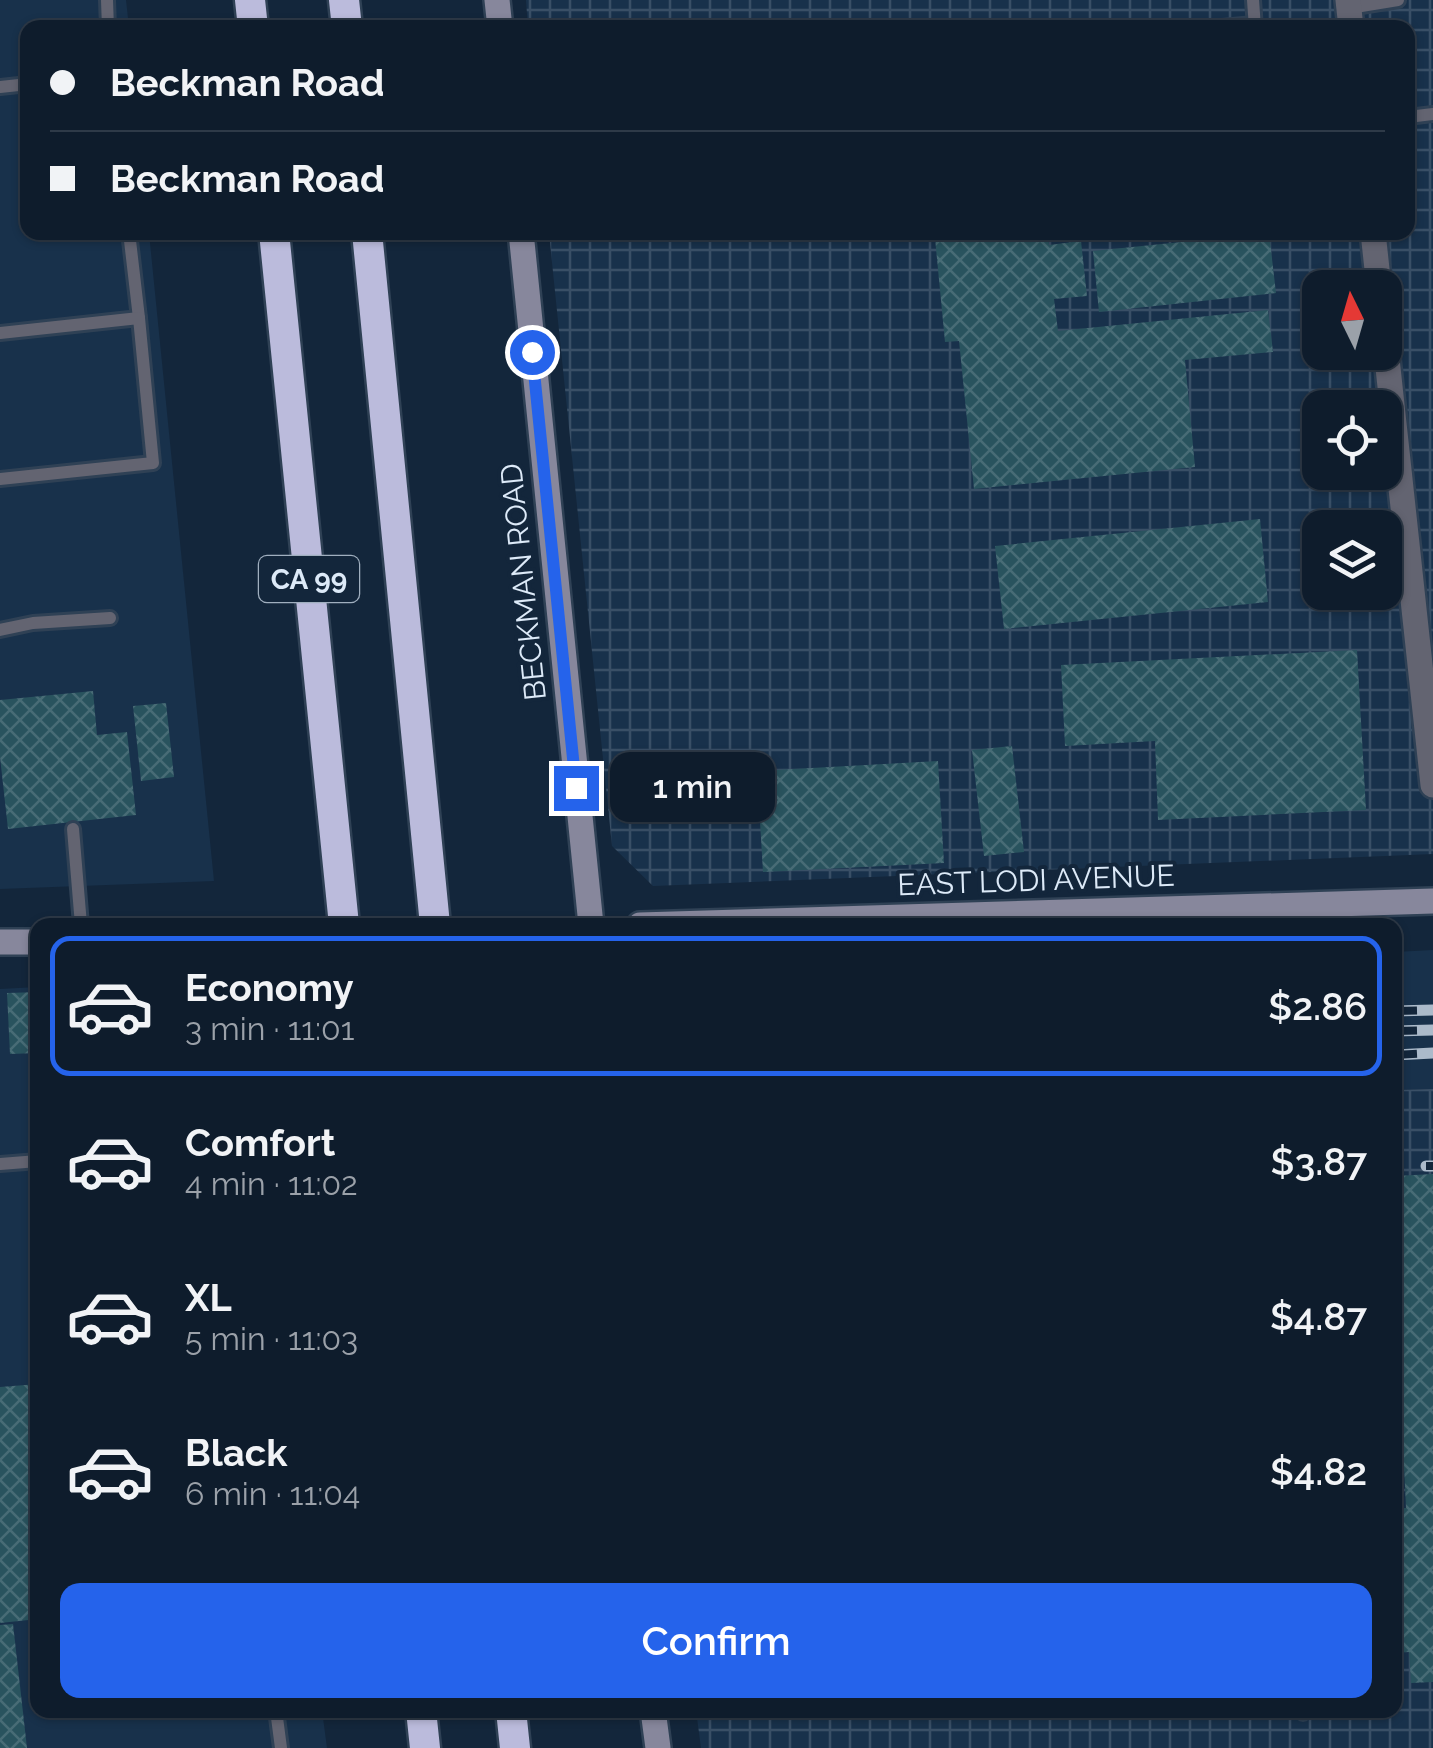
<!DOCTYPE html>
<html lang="en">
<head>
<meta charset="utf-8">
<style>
  body { margin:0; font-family:Raleway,sans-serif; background:#1c2938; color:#f1f3f6; height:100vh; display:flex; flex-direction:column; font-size:38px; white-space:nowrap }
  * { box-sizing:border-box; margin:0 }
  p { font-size:32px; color:#9ba1a9 }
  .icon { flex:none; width:55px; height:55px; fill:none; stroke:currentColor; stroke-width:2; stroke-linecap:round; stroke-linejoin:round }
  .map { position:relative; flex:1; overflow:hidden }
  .sheet { position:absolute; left:30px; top:918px; width:1372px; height:800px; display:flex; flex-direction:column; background:#0e1c2c; border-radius:20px; box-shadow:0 2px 8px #0004,0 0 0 2px #2e3a48 }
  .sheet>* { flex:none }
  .hud { position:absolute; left:20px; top:20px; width:1395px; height:220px; border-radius:20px; box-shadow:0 2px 8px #0004,0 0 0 2px #2e3a48; display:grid; align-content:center; height:220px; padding:0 30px; background:#0e1c2c }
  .needle { width:65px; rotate:355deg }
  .fabs { position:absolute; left:1302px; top:270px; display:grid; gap:20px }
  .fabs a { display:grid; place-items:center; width:100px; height:100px; border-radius:20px; background:#0e1c2c; box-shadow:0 2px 8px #0004,0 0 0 2px #2e3a48; font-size:50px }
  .end { position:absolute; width:45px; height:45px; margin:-22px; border:12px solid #2563eb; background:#fff; box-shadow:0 0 0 5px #fff }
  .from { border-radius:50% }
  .bubble { position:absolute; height:70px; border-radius:20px; background:#0e1c2c; box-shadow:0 2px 8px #0004,0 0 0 2px #2e3a48; font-size:32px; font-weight:600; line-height:70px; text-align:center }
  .hud b { display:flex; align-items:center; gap:35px; height:95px; font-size:38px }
  .hud b+b { border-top:2px solid #2e3a48 }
  .hud i { width:25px; height:25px; background:#f1f3f6 }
  ul { padding:18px 0 0; list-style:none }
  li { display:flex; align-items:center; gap:30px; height:140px; margin:0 20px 15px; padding:0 10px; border:5px solid transparent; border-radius:20px }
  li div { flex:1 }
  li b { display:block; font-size:38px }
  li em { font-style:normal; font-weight:600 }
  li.selected { border-color:#2563eb }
  li>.icon { width:90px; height:90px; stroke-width:1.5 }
  .action { display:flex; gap:20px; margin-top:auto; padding:20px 30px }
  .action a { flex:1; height:115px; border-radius:20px; background:#2563eb; color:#fff; font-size:40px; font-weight:600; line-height:115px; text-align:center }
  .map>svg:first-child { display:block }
  .built { fill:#18314b }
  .industrial { fill:url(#industrial-grid); fill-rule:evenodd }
  .building { fill:url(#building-cross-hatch) }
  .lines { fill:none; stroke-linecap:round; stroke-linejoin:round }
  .lane-casing { stroke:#2f4155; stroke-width:18 }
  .street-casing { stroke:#2f4155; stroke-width:30 }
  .secondary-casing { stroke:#2f4155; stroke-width:30 }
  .highway-casing { stroke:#2f4155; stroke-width:35 }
  .lane { stroke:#636471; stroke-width:12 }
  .street { stroke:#636471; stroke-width:25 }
  .secondary { stroke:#87879c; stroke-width:25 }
  .highway { stroke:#bbbbdc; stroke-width:30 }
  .rail-casing { stroke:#abbaca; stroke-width:11 }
  .rail { stroke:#13263b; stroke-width:8; stroke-dasharray:22; stroke-linecap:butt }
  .route { stroke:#2563eb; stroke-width:12 }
  .labels { text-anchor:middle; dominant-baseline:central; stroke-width:8; stroke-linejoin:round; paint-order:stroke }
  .shield { fill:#13263b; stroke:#a0afbf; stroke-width:2.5 }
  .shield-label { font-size:28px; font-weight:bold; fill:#ddeaf8 }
  .street-label { font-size:30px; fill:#ddeaf8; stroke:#13263b }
</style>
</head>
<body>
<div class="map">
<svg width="1433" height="1748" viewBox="0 0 1433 1748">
  <defs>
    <pattern id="industrial-grid" width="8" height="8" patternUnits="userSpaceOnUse" patternTransform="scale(2.5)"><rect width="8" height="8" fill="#18314b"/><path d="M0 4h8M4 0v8" fill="none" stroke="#394f66"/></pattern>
    <pattern id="building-cross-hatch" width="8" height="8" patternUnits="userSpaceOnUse" patternTransform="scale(2.5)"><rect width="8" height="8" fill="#29535e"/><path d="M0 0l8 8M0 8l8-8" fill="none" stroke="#486c76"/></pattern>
  </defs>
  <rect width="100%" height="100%" fill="#13263b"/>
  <g class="built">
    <polygon points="0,0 126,0 129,27 28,28 28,232 149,233 214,881 0,889"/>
    <polygon points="1433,950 1433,1089 1395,1090 1395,952"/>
    <polygon points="37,987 38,1710 322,1710 327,1748 0,1748 0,989"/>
  </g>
  <g class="industrial">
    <path d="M526,0H1433V854L653,886L612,846L549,233L1408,232V28H528ZM1320,288H1385V352H1320ZM1320,408H1385V472H1320ZM1320,528H1385V592H1320Z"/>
    <polygon points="1433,1089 1433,1748 701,1748 696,1710 1395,1710 1395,1090"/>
  </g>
  <g class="building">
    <polygon points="990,232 1048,232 1049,245 1081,241 1087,296 1054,299 1058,331 1268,310 1273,352 1185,360 1195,467 974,489 959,341 945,342 935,238"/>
    <polygon points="1269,233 1276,293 1099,312 1093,251"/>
    <polygon points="1260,519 1268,602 1004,629 995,546"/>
    <polygon points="1357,650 1366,810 1158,820 1155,741 1065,746 1061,665"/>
    <polygon points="93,691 97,735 127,732 136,815 8,829 0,757 0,700"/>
    <polygon points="166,703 174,777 141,781 133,706"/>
    <polygon points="1012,746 1024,852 984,856 972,750"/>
    <polygon points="938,761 944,863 763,872 757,771"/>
    <polygon points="38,992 38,1053 10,1054 7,993"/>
    <polygon points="1433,1174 1433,1682 1411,1683 1409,1652 1395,1653 1395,1509 1406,1508 1395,1282 1395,1176"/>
    <polygon points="38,1384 38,1619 0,1623 0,1387"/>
    <polygon points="13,1624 27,1748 0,1748 0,1625"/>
  </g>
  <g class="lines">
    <defs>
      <g id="lane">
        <polyline points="107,0 108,28"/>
        <polyline points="1253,0 1255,28"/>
        <polyline points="1349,8 1398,0"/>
        <polyline points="1211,28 1254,24"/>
        <polyline points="0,87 28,84"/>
        <polyline points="1408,117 1433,114"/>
        <polyline points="129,232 139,318"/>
        <polyline points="0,333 139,318 153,463 0,479"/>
        <polyline points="0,630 33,623 110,618"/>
        <polyline points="73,829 81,925"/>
        <polyline points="0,1164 38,1161"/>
        <polyline points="276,1710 281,1748"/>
        <polyline points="1303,1710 1303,1713"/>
      </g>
      <g id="street">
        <polyline points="1348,0 1351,28"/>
        <polyline points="1373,232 1379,288"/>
        <polyline points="1385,340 1433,785"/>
      </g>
      <g id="secondary">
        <polyline points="497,0 500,28"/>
        <polyline points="521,232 591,925"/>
        <polyline points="640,925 1433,901"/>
        <polyline points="0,942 38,942"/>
        <polyline points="653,1710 658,1748"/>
      </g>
      <g id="highway">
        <polyline points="250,0 253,28"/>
        <polyline points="344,0 347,28"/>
        <polyline points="274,232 344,925"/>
        <polyline points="367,232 435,925"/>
        <polyline points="421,1710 425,1748"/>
        <polyline points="511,1710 515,1748"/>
      </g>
    </defs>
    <use href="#lane" class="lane-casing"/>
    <use href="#street" class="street-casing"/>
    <use href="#secondary" class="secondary-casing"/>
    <use href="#highway" class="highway-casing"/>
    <use href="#lane" class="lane"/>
    <use href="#street" class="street"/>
    <use href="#secondary" class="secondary"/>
    <use href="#highway" class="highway"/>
    <defs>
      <g id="rail">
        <polyline points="1395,1011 1433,1010"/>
        <polyline points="1395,1031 1433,1030"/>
        <polyline points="1395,1055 1433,1053"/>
        <polyline points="1426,1166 1433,1166"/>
      </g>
    </defs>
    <use href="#rail" class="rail-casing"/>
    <use href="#rail" class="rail"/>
  </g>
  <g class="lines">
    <polyline class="route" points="532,352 576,788"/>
  </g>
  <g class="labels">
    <rect class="shield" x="259" y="556" width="100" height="46" rx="8"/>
    <g class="shield-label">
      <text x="309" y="579">CA 99</text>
    </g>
    <g class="street-label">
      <text transform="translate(523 582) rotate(-96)">BECKMAN ROAD</text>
      <text transform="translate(1036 880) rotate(-2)">EAST LODI AVENUE</text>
    </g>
  </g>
</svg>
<div class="fabs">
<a><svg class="needle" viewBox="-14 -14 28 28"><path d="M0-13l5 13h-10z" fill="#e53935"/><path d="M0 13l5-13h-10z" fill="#9ba1a9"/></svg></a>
<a><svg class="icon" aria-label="locate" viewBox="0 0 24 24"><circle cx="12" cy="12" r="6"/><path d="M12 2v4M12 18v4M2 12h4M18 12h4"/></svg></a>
<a><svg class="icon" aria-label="layers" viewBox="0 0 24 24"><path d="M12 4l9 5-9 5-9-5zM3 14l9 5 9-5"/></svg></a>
</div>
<i class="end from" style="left:532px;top:352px"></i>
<i class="end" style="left:576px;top:788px"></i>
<div class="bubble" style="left:610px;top:752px;width:165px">1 min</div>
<div class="hud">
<b><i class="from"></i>Beckman Road</b>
<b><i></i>Beckman Road</b>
</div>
<section class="sheet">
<ul>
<li class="selected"><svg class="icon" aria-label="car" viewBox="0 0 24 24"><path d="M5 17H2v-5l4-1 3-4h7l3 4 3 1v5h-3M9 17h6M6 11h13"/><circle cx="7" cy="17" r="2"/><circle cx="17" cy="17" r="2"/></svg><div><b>Economy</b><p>3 min · 11:01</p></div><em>$2.86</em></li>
<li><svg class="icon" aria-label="car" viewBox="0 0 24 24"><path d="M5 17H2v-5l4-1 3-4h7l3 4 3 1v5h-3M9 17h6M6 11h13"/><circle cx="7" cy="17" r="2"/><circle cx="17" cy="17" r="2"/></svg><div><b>Comfort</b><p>4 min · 11:02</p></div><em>$3.87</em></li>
<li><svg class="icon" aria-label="car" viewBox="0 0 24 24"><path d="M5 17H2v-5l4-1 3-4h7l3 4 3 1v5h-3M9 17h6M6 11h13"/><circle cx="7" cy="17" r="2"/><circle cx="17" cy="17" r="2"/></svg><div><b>XL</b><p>5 min · 11:03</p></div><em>$4.87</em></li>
<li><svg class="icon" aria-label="car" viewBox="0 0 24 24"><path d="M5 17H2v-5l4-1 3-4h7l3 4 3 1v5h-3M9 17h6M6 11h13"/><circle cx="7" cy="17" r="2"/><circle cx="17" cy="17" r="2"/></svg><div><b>Black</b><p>6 min · 11:04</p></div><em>$4.82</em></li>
</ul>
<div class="action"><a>Confirm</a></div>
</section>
</div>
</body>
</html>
